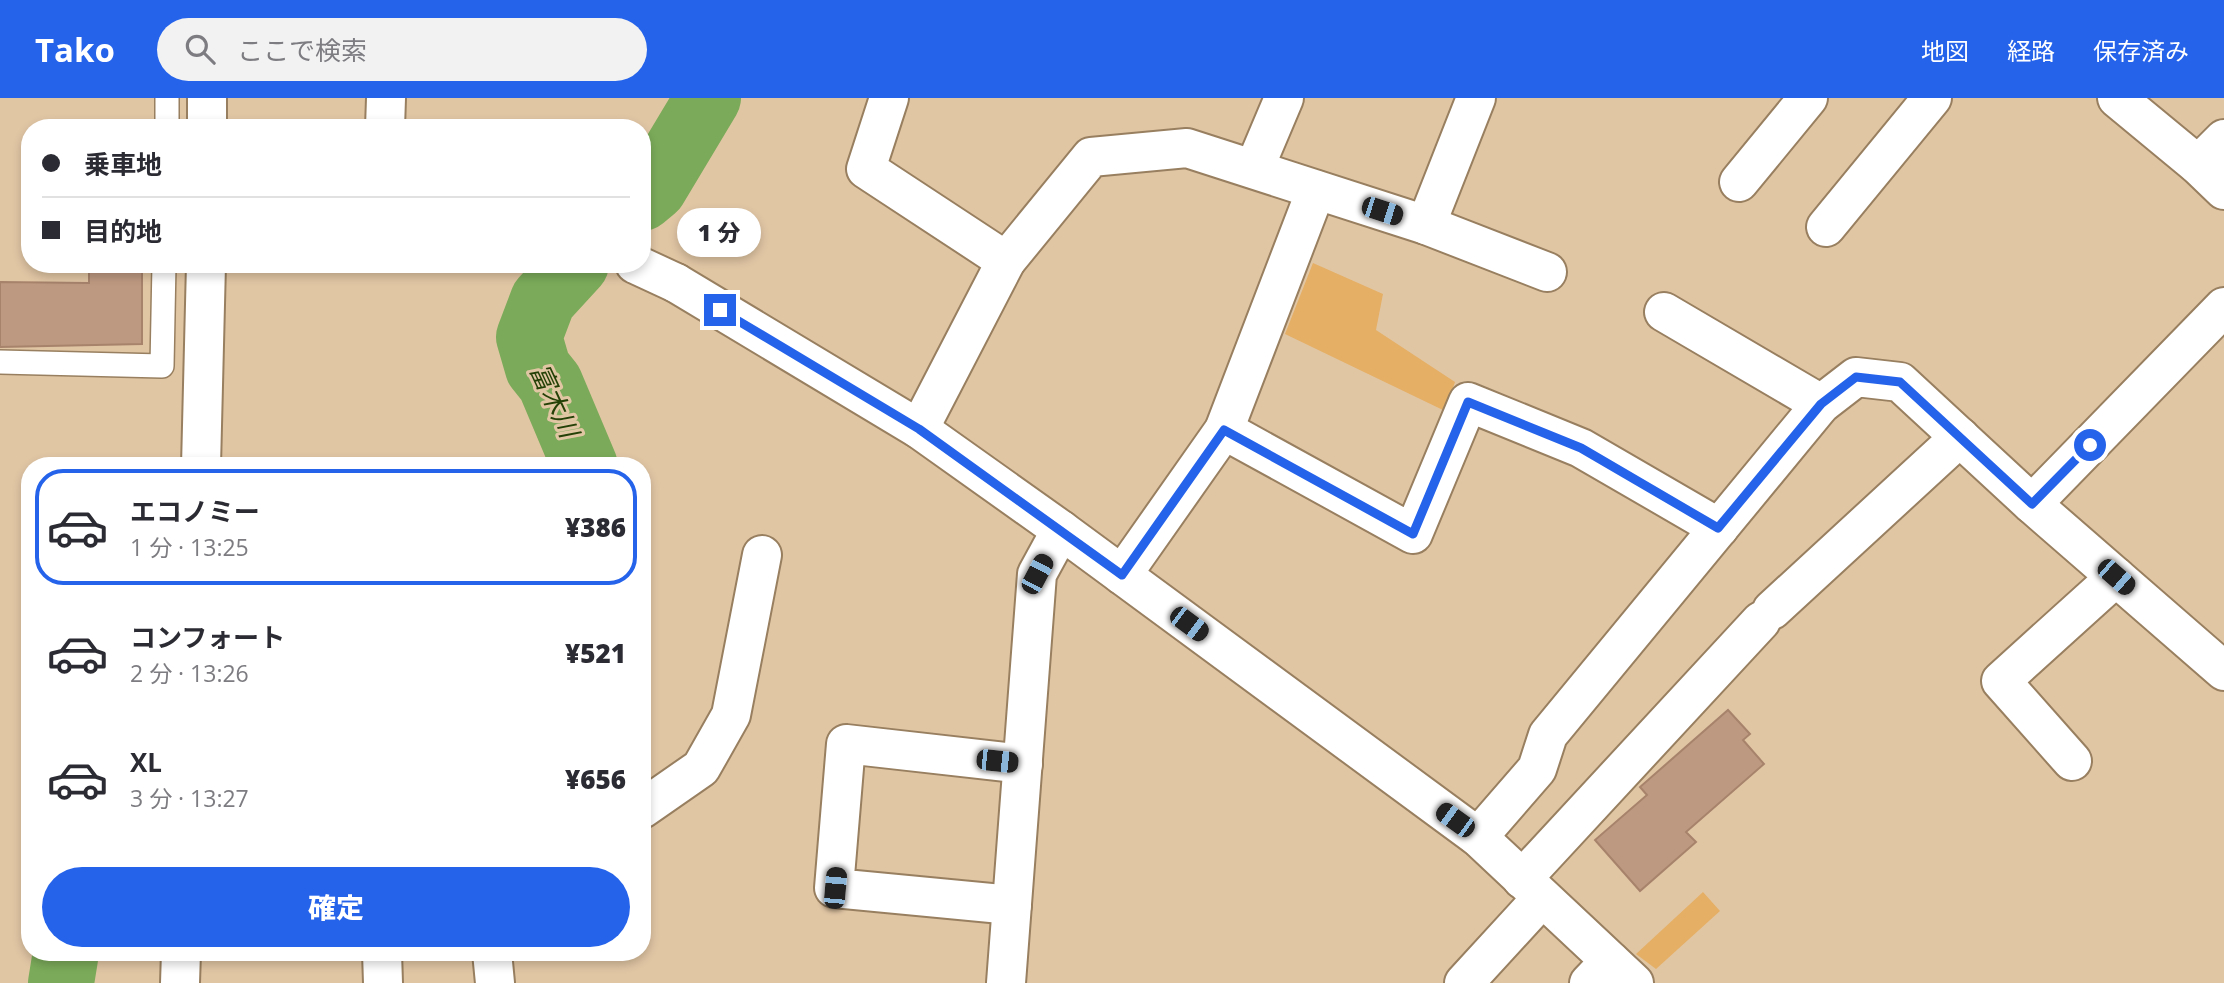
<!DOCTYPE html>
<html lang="ja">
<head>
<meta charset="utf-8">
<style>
  body { margin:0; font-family:"Open Sans","Noto Sans JP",sans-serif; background:#f2f2f3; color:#2b2b33; height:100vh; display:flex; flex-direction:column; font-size:26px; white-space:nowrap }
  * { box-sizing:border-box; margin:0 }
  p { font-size:23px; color:#7c7c81 }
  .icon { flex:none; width:38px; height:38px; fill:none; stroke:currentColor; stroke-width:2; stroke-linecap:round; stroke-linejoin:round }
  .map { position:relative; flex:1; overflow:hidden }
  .side { position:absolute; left:21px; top:359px; width:630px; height:504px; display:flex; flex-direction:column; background:#fff; border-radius:28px; box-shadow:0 4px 10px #0003 }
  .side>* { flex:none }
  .hud { position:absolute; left:21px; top:21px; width:630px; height:154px; border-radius:28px; box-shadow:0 4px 10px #0003; display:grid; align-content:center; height:154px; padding:0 21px; background:#fff }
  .end { position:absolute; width:32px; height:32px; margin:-16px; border:9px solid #2563eb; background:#fff; box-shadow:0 0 0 4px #fff }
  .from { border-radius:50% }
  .bubble { position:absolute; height:49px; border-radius:24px; background:#fff; box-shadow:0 4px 10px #0003; font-size:23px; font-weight:800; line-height:49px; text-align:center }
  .car { position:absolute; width:21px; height:42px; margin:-21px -10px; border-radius:9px; box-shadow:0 0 5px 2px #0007; background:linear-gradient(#222 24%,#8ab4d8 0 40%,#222 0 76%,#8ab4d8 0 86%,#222 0) }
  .hud b { display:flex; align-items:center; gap:24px; height:66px; font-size:26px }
  .hud b+b { border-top:2px solid #e1e1e2 }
  .hud i { width:18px; height:18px; background:#2b2b33 }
  ul { padding:12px 0 0; list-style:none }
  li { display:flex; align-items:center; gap:21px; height:116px; margin:0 14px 10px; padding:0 7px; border:4px solid transparent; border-radius:28px }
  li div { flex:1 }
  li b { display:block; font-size:26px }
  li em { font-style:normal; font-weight:800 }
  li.active { border-color:#2563eb }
  li>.icon { width:63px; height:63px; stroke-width:1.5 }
  .cta { display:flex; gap:14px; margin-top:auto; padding:14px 21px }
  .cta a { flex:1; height:80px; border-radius:42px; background:#2563eb; color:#fff; font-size:28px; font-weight:800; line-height:80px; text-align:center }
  header { display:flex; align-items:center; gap:42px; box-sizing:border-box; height:98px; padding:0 35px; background:#2563eb; color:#fff }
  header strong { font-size:33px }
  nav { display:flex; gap:38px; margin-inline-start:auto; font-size:24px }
  .search { width:490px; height:63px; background:#f2f2f3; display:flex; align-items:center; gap:18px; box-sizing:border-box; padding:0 24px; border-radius:38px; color:#7c7c81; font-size:26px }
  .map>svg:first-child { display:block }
  .green { fill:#e5af65 }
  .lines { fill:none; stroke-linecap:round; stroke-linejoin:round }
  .river { stroke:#7bab5a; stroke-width:66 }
  .building { fill:#be9981; stroke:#a7836c; stroke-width:2 }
  .lane-casing { stroke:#987f5f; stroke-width:26 }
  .street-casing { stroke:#987f5f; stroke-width:42 }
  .secondary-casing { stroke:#987f5f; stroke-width:42 }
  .lane { stroke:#fff; stroke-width:23 }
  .street { stroke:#fff; stroke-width:38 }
  .secondary { stroke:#fff; stroke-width:38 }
  .route { stroke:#2563eb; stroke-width:9 }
  .labels { text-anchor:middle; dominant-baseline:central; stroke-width:6; stroke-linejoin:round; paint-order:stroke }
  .water-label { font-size:26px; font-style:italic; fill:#244207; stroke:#e1c6a4 }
</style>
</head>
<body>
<header>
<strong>Tako</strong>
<div class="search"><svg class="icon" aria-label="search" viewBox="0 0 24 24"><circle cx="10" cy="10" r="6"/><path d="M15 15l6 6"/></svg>ここで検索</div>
<nav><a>地図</a><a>経路</a><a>保存済み</a></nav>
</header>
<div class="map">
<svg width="2224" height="885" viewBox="0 0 2224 885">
  <rect width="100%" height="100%" fill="#e1c6a4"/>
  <g class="green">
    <polygon points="1313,165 1383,196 1376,232 1455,284 1445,313 1285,236"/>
    <polygon points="1703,794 1720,813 1656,871 1636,856"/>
  </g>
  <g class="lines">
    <g class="river">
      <polyline points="642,100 654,90 708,0"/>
      <polyline points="576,166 543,202 529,239 538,270 550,285 585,368"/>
      <polyline points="61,885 66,854"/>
    </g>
  </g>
  <g class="building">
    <polygon points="89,166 142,166 142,246 0,249 0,184 89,185"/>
    <polygon points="1728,612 1750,636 1743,642 1764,666 1686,734 1696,744 1640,793 1595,742 1647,697 1640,689"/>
  </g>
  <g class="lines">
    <defs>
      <g id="lane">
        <polyline points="167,0 167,30"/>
        <polyline points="0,264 162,268 164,166"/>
      </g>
      <g id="street">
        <polyline points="889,0 866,71 1006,163"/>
        <polyline points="2117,0 2198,67 2224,92"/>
        <polyline points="385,30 386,0"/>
        <polyline points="2198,67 2224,41"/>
        <polyline points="1254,71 1284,0"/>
        <polyline points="1739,84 1808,0"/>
        <polyline points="1426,127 1476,0"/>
        <polyline points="1826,129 1932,0"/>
        <polyline points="635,166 676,185"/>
        <polyline points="1664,214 1821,306"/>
        <polyline points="919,331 1006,163 1091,59 1187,50 1426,127 1547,174"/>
        <polyline points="1224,332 1413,436 1468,304 1581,350 1719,430"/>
        <polyline points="2032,406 2224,209"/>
        <polyline points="1122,477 1224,332 1316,92"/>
        <polyline points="1772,512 1960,339"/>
        <polyline points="2072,663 2001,583 2116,479"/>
        <polyline points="642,711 701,670 731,617 762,457"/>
        <polyline points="1478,739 1537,671 1548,637 1821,306 1856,279 1900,284 2032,406 2224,573"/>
        <polyline points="1522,781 1761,523"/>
        <polyline points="1012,807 834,790 846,646 1023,666"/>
        <polyline points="382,854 383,885"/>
        <polyline points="492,854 495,885"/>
        <polyline points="1006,885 1037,476 1061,432"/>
        <polyline points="1464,885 1542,800"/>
        <polyline points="1589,885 1610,863"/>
      </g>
      <g id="secondary">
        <polyline points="207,30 207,0"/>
        <polyline points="676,185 919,331 1061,432 1478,739 1634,885"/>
        <polyline points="201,368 206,166"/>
        <polyline points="180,885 181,854"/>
      </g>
    </defs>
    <use href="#lane" class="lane-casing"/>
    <use href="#street" class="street-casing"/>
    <use href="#secondary" class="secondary-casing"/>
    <use href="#lane" class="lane"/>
    <use href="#street" class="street"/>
    <use href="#secondary" class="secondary"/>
  </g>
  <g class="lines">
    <polyline class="route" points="720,212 919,331 1122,477 1224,332 1413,436 1468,304 1581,350 1718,430 1821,306 1856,279 1900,284 2032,406 2090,347"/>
  </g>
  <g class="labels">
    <g class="water-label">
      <text transform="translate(555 302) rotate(65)">富木川</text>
    </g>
  </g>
</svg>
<i class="end from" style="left:2090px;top:347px"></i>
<i class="end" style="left:720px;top:212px"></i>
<div class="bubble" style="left:677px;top:110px;width:84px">1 分</div>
<i class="car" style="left:1382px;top:113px;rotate:108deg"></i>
<i class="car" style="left:1037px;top:476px;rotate:28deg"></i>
<i class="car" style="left:2116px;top:479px;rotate:131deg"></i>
<i class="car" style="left:1189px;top:526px;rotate:127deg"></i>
<i class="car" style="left:997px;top:663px;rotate:96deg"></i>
<i class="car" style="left:1455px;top:722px;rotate:306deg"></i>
<i class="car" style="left:835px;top:790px;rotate:5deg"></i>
<div class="hud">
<b><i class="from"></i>乗車地</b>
<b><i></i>目的地</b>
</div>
<section class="side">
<ul>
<li class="active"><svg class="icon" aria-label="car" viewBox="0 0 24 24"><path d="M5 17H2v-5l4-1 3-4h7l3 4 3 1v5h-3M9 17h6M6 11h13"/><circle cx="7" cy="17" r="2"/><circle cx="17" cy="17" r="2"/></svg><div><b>エコノミー</b><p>1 分 · 13:25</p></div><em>¥386</em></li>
<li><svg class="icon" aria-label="car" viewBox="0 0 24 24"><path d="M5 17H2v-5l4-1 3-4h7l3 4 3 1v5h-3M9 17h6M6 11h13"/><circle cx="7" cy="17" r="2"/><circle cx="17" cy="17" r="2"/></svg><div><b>コンフォート</b><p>2 分 · 13:26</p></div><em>¥521</em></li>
<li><svg class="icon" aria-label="car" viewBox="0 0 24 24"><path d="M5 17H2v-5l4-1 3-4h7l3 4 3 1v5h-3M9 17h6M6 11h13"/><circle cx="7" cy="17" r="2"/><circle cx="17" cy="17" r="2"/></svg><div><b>XL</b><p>3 分 · 13:27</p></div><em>¥656</em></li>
</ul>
<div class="cta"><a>確定</a></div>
</section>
</div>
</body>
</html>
